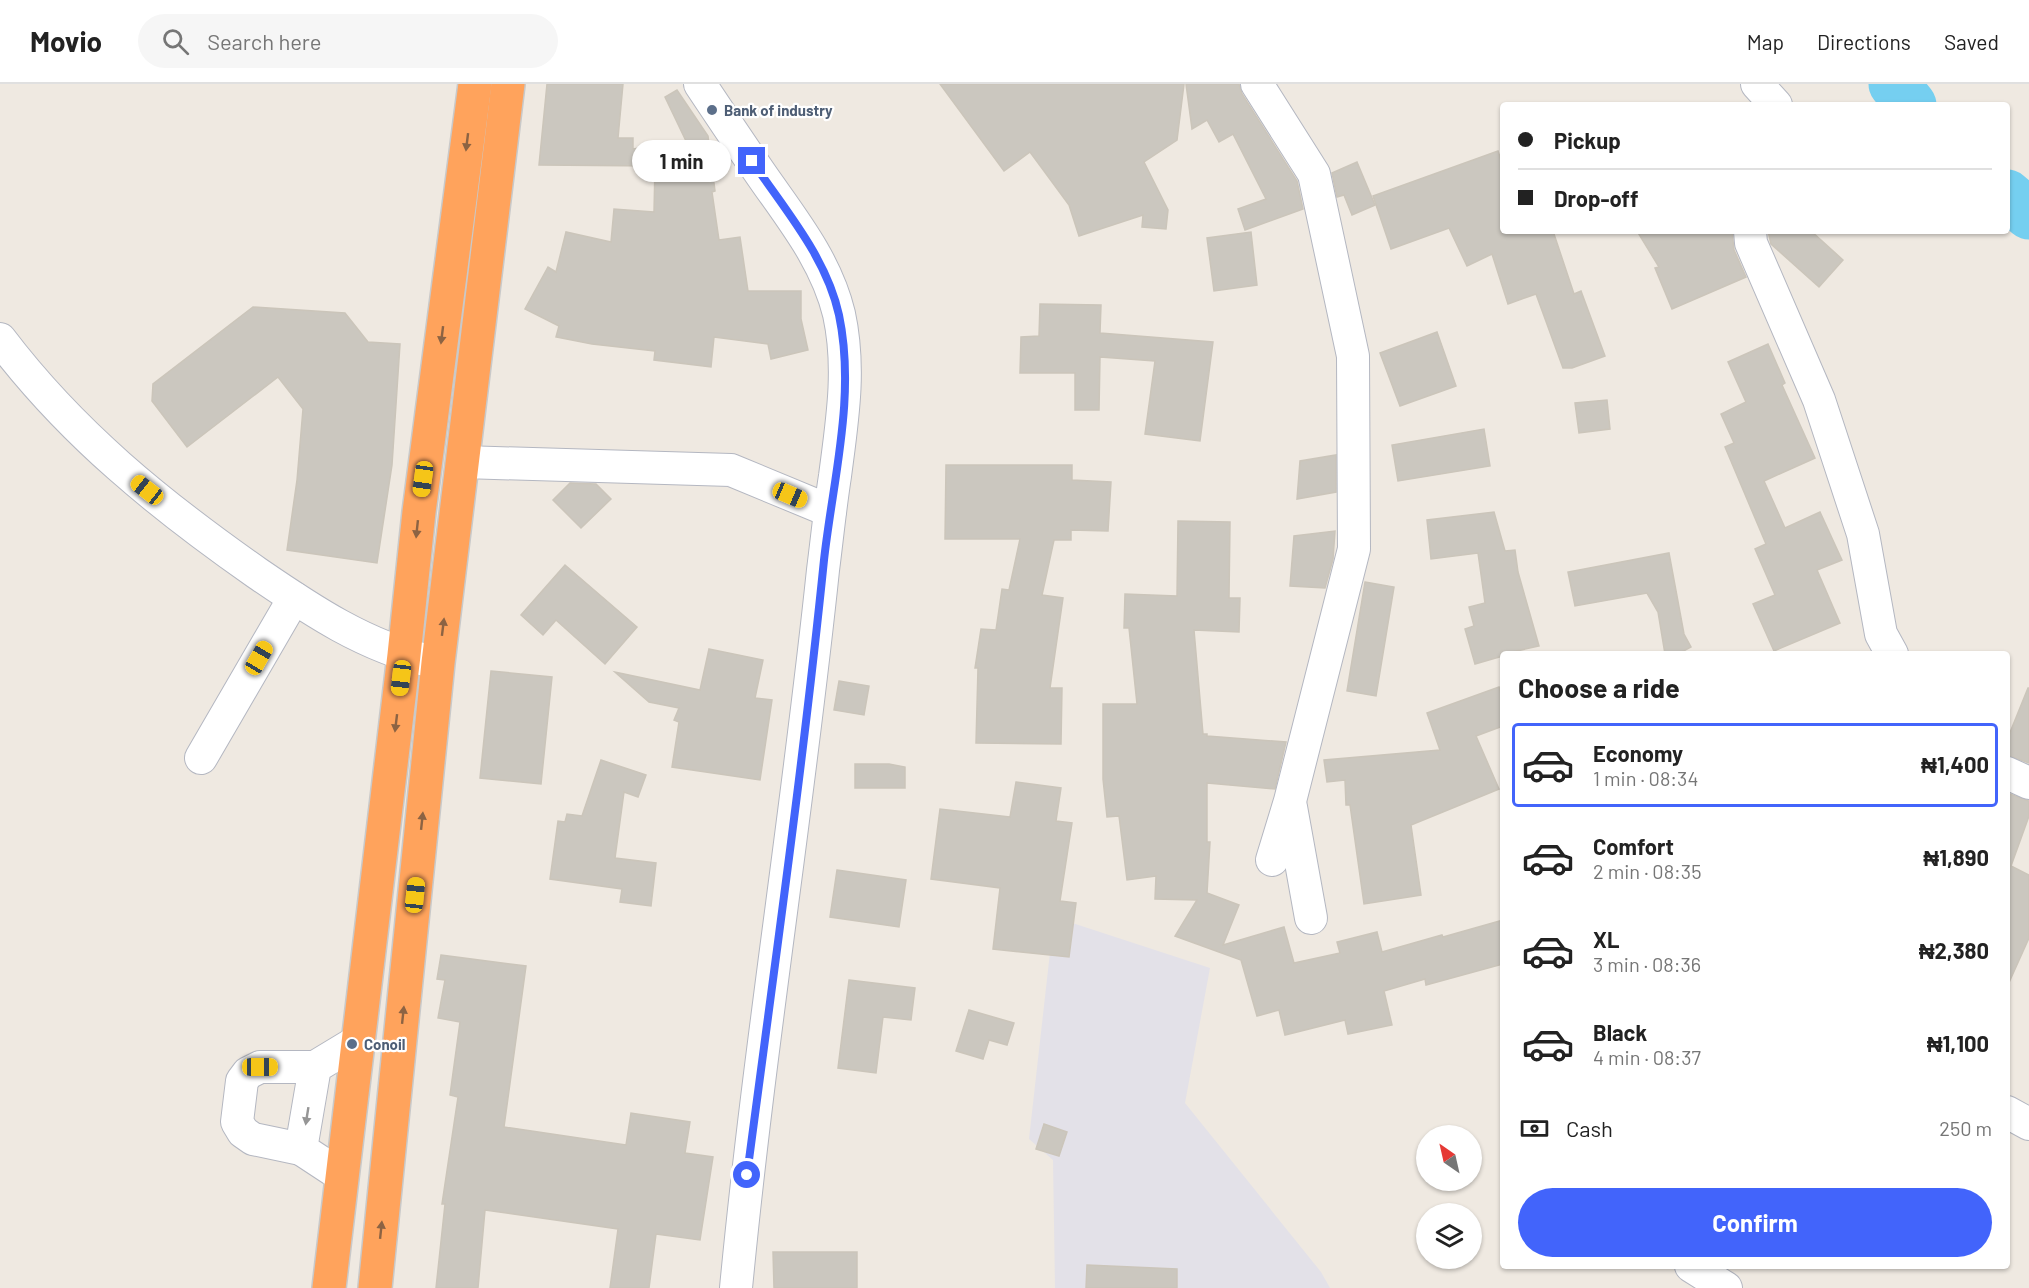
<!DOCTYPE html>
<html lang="en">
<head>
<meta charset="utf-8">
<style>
  body { margin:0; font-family:Barlow,sans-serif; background:#f6f6f6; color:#222; height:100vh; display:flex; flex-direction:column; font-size:22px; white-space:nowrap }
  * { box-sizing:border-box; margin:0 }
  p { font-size:20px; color:#767676 }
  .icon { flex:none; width:33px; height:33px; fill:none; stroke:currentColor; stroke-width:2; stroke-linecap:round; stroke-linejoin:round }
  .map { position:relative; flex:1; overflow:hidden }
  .side { position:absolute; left:1500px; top:567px; width:510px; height:618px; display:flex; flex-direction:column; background:#fff; border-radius:6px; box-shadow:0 2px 4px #0004 }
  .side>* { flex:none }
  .guide { position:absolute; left:1500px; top:18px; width:510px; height:132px; border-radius:6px; box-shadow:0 2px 4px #0004; display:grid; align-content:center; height:132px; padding:0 18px; background:#fff }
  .needle { width:39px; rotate:326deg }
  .buttons { position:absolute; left:1416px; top:1041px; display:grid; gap:12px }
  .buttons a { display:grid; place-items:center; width:66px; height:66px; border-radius:50%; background:#fff; box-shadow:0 2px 4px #0004; font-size:30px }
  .end { position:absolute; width:27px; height:27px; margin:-14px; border:8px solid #4264fb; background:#fff; box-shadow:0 0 0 3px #fff }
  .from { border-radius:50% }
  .bubble { position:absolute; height:42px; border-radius:21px; background:#fff; box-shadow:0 2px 4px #0004; font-size:20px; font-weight:700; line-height:42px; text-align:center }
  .car { position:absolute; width:18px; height:36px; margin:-18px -9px; border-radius:8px; box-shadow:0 0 4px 2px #0007; background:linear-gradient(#f5c518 24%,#345 0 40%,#f5c518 0 76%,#345 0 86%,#f5c518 0) }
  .guide b { display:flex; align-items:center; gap:21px; height:57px; font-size:22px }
  .guide b+b { border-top:2px solid #e0e0e0 }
  .guide i { width:15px; height:15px; background:#222 }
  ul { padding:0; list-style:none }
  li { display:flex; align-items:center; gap:18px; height:84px; margin:0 12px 9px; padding:0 6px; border:3px solid transparent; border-radius:6px }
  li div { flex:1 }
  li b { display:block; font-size:22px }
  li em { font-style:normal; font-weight:700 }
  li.active { border-color:#4264fb }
  li>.icon { width:54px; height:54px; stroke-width:1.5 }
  h2 { padding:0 18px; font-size:27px; line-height:72px }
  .pay { display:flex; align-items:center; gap:15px; height:66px; padding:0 18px; font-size:22px }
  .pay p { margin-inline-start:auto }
  .button { display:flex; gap:12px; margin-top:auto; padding:12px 18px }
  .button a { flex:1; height:69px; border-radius:36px; background:#4264fb; color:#fff; font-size:24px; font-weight:700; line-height:69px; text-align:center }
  header { display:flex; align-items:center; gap:36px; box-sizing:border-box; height:84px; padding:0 30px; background:#fff; border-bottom:2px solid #e0e0e0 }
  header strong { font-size:28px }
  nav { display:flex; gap:33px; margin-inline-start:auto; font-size:21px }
  .search { width:420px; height:54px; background:#f6f6f6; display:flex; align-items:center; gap:15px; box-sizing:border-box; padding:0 21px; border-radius:33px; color:#767676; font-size:22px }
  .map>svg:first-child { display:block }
  .industrial { fill:#e3e1e8 }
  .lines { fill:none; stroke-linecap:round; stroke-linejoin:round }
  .river { stroke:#75cff0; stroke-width:51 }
  .building { fill:#cbc7bf; stroke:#cbc5ba; stroke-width:1.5 }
  .minor-casing { stroke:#b4b7c1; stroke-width:34 }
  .highway-casing { stroke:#c9c9c9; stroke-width:36 }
  .minor { stroke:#fff; stroke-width:32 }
  .highway { stroke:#ffa35c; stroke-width:33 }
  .oneway { fill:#8c6343 }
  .oneway2 { fill:#969696 }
  .route { stroke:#4264fb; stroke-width:8 }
  .service-dot { fill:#5c6f8a; stroke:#fff; stroke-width:2 }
  .labels { text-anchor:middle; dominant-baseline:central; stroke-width:4.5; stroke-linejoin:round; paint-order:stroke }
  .service-label { font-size:15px; font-weight:bold; fill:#4e5e75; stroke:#fff; text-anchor:start }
</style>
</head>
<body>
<header>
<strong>Movio</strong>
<div class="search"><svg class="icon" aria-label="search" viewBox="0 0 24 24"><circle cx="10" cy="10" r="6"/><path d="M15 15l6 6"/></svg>Search here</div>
<nav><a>Map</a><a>Directions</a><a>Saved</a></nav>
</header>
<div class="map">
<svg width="2029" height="1204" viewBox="0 0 2029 1204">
  <rect width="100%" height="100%" fill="#efe9e1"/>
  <polygon class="industrial" points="1054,833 1210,884 1185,1019 1321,1188 1330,1204 1055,1204 1053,1076 1029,1055"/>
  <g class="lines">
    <g class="river">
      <polyline points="1894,0 1911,21"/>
      <polyline points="2007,111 2029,130"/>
    </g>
  </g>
  <g class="building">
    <polygon points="547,0 623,0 618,54 633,54 633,65 686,57 665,13 677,6 708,52 715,107 712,108 719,156 740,153 748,207 801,207 801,235 808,266 771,275 768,260 714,253 711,283 654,276 655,267 592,260 556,253 559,242 525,225 548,183 556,188 566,148 611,158 614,125 654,128 655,82 539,81"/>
    <polygon points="940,0 1184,0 1177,56 1144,78 1168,126 1166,145 1142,143 1143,131 1079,152 1069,121 1030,68 1004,87"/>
    <polygon points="1186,0 1239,0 1242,10 1297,97 1303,125 1245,146 1238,125 1266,115 1233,50 1219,58 1207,36 1192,45"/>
    <polygon points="1498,67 1503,82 1503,147 1553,147 1574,210 1581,207 1605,272 1572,284 1563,284 1536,210 1508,220 1492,170 1467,182 1449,144 1391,165 1373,112"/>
    <polygon points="1357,78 1375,121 1352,131 1344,111 1337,113 1332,89"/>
    <polygon points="1637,147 1732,147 1734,166 1746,193 1672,225 1655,184 1659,183"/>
    <polygon points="1768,147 1811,147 1843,176 1819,203 1771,160"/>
    <polygon points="1251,148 1257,201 1214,207 1207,154"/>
    <polygon points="1040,220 1101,221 1100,249 1213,258 1200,357 1145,350 1155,277 1100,273 1099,326 1075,326 1075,289 1020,289 1021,253 1039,252"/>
    <polygon points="253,223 345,229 368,258 400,260 392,381 377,479 287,466 297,396 303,325 278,293 187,363 152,317 153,300"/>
    <polygon points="1437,248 1456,302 1400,322 1380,269"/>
    <polygon points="1768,260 1785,299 1782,301 1815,374 1764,397 1785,444 1820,428 1842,476 1817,486 1840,539 1774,567 1753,520 1775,511 1755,465 1766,460 1725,363 1734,359 1721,330 1746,318 1728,278"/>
    <polygon points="1607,316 1610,345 1579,349 1575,319"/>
    <polygon points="1484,345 1490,382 1398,397 1392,361"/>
    <polygon points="1336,371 1336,408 1297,415 1300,377"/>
    <polygon points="946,381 1072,381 1072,396 1111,398 1108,447 1071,446 1071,456 1054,456 1042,511 1063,514 1050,604 1062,604 1061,660 976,659 978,584 975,584 981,545 996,546 1002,505 1009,506 1020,455 945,455"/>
    <polygon points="570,399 596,400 611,415 581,444 553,416"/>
    <polygon points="1494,428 1505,467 1515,466 1518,488 1539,562 1503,570 1503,572 1475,580 1465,545 1474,542 1469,523 1485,519 1478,469 1431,475 1427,436"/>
    <polygon points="1178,437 1230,438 1229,514 1240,514 1239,548 1194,546 1203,650 1207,650 1207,652 1286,658 1275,705 1207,699 1207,758 1210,758 1207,809 1239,821 1223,861 1284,843 1294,879 1340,869 1337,858 1377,848 1382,868 1442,851 1443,853 1503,836 1503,880 1426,901 1425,895 1384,907 1392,941 1348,950 1345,936 1285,951 1279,926 1257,932 1241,876 1175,852 1197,816 1155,815 1156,792 1127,796 1119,732 1107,733 1103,695 1103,620 1137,620 1129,544 1124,544 1125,510 1177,512"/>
    <polygon points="1335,447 1333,475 1325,504 1290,502 1294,452"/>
    <polygon points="1669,469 1684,550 1691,563 1678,570 1665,570 1658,528 1647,509 1575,522 1568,488"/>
    <polygon points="565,481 637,543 605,580 556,536 543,551 521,531"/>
    <polygon points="1365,498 1394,503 1376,612 1347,607"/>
    <polygon points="709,565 763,576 755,614 772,616 760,696 672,683 679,638 674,636 679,624 649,618 615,588 700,606"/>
    <polygon points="491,587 552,593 541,700 480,694"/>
    <polygon points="839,597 869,602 864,631 834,626"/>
    <polygon points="1499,603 1503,616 1503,642 1476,652 1499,705 1411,741 1421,811 1364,820 1350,721 1346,721 1345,696 1327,698 1324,676 1440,666 1427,629"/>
    <polygon points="2028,604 2029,604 2029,679 2007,671 2007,656"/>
    <polygon points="601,676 646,691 638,713 624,708 615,774 656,779 651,822 620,818 622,805 550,795 558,737 565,738 567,730 582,732"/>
    <polygon points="855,680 889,680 905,683 905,704 855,704"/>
    <polygon points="1016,698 1061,704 1056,737 1072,739 1060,817 1076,819 1069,873 993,865 1000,804 931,795 940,725 1010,733"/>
    <polygon points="2007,709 2029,717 2029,732 2011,782 2029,791 2029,854 2007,903"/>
    <polygon points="837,786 906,796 899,843 830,833"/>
    <polygon points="441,871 526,882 504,1043 626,1061 631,1029 690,1038 685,1069 713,1073 700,1156 656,1150 649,1204 610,1204 618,1145 485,1126 478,1204 436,1204 445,1120 442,1120 458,1013 450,1011 460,938 438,934 445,896 437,895"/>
    <polygon points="849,896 915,904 911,936 883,933 876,989 838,984"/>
    <polygon points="969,926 1014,939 1007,961 989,956 983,975 956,967"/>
    <polygon points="1044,1040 1067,1048 1059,1072 1036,1065"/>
    <polygon points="773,1168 857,1168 857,1204 774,1204"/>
    <polygon points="1087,1181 1177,1185 1177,1204 1086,1204"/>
  </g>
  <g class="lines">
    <defs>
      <g id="minor">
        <path d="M700,0C722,33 744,66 767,99C796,140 827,180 839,230C851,285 842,338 835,392C830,424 827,455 823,486C798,726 759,964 736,1204"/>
        <polyline points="1257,0 1314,90 1353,272 1354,465 1290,717 1272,776"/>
        <polyline points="1757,0 1776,21"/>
        <polyline points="1750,147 1751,159 1819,316 1863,450 1881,550 1892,570"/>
        <path d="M0,255C72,350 160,421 257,489C311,526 366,563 430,577"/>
        <polyline points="463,378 731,386 830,427"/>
        <polyline points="201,674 294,514"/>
        <polyline points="2007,689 2029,699"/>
        <polyline points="1291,723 1311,834"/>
        <polyline points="2007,1028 2029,1040"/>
        <polyline points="301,1065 253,1055 243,1048 237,1038 242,997 248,989 260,983 315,983"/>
        <polyline points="342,1092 301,1065 315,983 358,957"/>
        <polyline points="1691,1182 1726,1204"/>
      </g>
      <g id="highway">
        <polyline points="329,1204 404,571 419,428 475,0"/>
        <polyline points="375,1204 438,579 508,0"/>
      </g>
    </defs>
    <use href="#minor" class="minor-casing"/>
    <use href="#highway" class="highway-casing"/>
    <use href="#minor" class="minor"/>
    <use href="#highway" class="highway"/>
  </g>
  <defs><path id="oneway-solid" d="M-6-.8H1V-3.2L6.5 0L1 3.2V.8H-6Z" transform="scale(1.5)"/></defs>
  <g class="oneway">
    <use href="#oneway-solid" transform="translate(467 58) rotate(97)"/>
    <use href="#oneway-solid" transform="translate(442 251) rotate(97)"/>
    <use href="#oneway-solid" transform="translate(417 445) rotate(96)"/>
    <use href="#oneway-solid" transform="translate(443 543) rotate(-83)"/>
    <use href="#oneway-solid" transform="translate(396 639) rotate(97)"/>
    <use href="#oneway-solid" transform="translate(422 737) rotate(-84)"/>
    <use href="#oneway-solid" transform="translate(403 931) rotate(-84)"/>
    <use href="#oneway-solid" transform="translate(381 1146) rotate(-84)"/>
  </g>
  <use class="oneway2" href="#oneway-solid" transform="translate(307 1032) rotate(99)"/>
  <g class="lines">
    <path class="route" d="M747,1091C774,886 803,682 824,476C833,395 856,312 839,231C826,172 784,125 752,77"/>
  </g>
  <g class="service-dot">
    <circle cx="712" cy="26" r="6"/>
    <circle cx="352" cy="960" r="6"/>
  </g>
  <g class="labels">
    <g class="service-label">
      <text x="724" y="26">Bank of industry</text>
      <text x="364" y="960">Conoil</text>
    </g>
  </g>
</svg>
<div class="buttons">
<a><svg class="needle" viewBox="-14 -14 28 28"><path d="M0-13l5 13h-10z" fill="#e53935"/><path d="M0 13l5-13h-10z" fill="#767676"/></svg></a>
<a><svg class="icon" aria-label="layers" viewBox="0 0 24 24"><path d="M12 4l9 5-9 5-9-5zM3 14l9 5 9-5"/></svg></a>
</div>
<i class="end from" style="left:747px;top:1091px"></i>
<i class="end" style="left:752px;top:77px"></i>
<div class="bubble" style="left:632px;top:56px;width:99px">1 min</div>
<i class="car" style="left:423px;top:395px;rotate:188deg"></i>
<i class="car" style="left:147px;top:406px;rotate:308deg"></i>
<i class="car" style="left:790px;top:411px;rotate:113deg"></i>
<i class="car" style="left:259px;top:574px;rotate:30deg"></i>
<i class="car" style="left:401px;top:594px;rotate:187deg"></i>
<i class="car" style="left:415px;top:811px;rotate:6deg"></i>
<i class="car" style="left:260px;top:983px;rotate:90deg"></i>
<div class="guide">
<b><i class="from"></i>Pickup</b>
<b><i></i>Drop-off</b>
</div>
<section class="side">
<h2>Choose a ride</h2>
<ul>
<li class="active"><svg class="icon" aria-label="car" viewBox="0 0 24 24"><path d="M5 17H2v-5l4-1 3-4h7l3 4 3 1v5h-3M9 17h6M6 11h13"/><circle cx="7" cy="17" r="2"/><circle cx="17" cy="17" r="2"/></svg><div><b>Economy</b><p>1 min · 08:34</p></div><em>₦1,400</em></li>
<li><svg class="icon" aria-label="car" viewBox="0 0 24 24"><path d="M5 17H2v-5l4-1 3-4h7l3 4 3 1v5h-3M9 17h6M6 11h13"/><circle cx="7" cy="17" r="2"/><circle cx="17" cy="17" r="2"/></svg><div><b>Comfort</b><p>2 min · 08:35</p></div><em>₦1,890</em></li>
<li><svg class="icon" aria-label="car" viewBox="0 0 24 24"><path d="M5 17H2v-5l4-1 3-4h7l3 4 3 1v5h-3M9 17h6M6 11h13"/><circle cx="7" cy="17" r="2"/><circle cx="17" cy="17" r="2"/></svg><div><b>XL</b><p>3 min · 08:36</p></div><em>₦2,380</em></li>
<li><svg class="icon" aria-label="car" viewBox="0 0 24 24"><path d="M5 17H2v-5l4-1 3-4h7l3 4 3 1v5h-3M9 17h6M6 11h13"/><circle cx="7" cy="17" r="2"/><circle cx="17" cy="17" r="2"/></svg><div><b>Black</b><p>4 min · 08:37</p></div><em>₦1,100</em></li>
</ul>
<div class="pay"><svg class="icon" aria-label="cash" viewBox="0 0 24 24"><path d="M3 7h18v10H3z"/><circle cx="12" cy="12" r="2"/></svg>Cash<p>250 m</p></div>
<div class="button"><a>Confirm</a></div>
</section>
</div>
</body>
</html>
